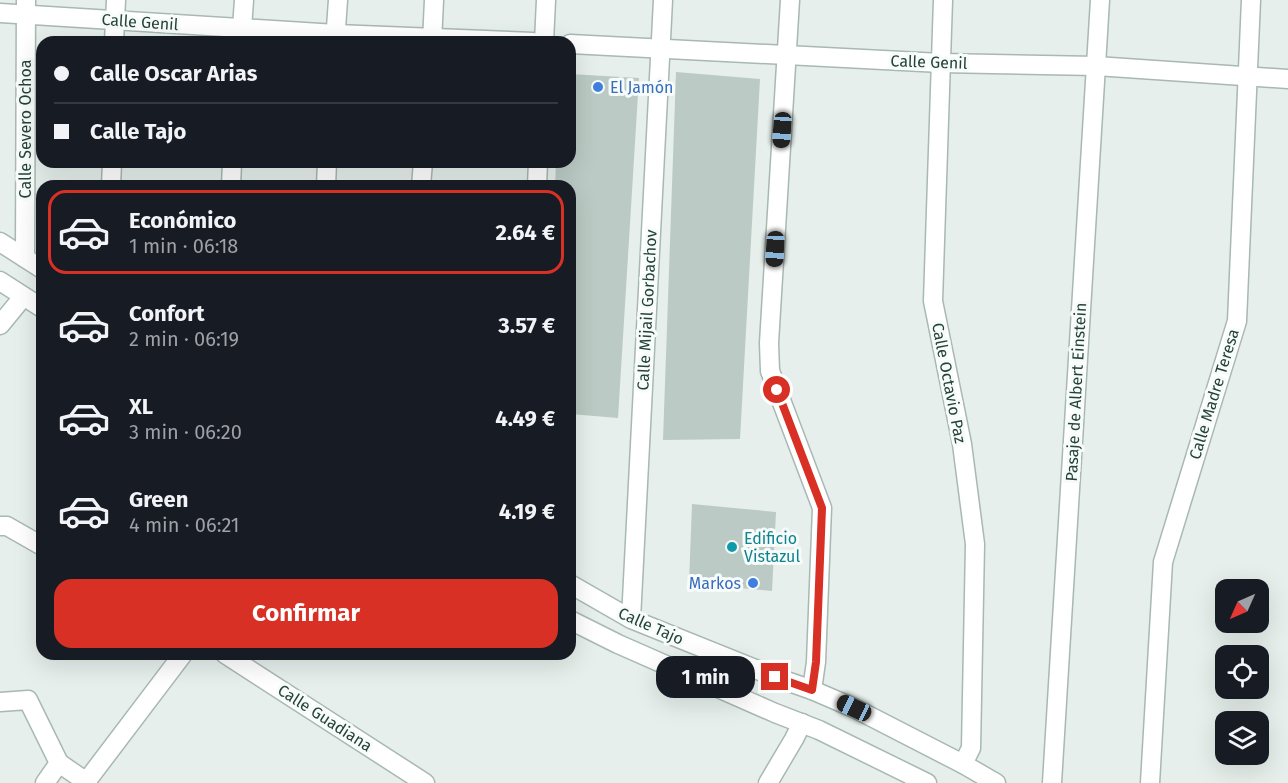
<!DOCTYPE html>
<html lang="es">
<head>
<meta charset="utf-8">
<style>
  body { margin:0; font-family:"Fira Sans",sans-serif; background:#242831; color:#f1f3f6; height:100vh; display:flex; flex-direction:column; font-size:22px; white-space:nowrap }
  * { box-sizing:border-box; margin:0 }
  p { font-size:20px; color:#9ea1a6 }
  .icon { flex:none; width:33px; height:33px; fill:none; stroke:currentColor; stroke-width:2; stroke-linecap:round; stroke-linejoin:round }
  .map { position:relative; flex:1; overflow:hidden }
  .side { position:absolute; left:36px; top:180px; width:540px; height:480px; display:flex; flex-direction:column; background:#171b24; border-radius:18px; box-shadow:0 6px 24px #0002 }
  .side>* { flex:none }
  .top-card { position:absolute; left:36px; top:36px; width:540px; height:132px; border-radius:18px; box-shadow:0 6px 24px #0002; display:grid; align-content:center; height:132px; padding:0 18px; background:#171b24 }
  .needle { width:39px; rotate:225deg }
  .tools { position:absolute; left:1215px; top:579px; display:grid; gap:12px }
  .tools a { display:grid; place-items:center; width:54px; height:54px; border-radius:12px; background:#171b24; box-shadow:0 6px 24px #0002; font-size:30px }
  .end { position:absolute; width:27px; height:27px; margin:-14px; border:8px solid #d93025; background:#fff; box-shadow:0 0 0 3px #fff }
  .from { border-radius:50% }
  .bubble { position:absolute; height:42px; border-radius:18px; background:#171b24; box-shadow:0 6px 24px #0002; font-size:20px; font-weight:700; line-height:42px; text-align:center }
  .car { position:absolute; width:18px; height:36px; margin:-18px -9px; border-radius:8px; box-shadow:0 0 4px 2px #0007; background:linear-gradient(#222 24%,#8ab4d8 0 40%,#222 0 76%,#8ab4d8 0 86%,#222 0) }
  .top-card b { display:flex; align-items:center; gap:21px; height:57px; font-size:22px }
  .top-card b+b { border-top:2px solid #363941 }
  .top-card i { width:15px; height:15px; background:#f1f3f6 }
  ul { padding:10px 0 0; list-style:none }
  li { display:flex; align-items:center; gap:18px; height:84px; margin:0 12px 9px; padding:0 6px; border:3px solid transparent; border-radius:18px }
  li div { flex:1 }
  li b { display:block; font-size:22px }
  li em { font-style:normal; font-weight:700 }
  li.on { border-color:#d93025 }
  li>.icon { width:54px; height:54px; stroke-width:1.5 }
  .action { display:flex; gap:12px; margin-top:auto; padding:12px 18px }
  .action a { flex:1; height:69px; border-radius:18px; background:#d93025; color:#fff; font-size:24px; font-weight:700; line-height:69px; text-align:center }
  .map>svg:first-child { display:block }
  .building { fill:#bbcac4 }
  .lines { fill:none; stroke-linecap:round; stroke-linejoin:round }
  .minor-casing { stroke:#a8b8b2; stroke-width:21 }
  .minor { stroke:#fff; stroke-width:18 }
  .route { stroke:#d93025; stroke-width:8 }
  .shop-dot { fill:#3f7fe0; stroke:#f7fbf9; stroke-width:2 }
  .culture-dot { fill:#0f9aa8; stroke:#f7fbf9; stroke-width:2 }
  .labels { text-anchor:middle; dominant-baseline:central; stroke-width:6; stroke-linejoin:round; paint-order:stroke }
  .street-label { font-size:16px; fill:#24423a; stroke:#f7fbf9 }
  .shop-label { font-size:16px; fill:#366cbe; stroke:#f7fbf9; text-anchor:start }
  .culture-label { font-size:16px; fill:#0d838f; stroke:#f7fbf9; text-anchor:start }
</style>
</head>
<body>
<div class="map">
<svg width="1288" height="783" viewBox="0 0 1288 783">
  <rect width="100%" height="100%" fill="#e6efeb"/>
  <g class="building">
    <polygon points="676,72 760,79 740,439 663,440"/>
    <polygon points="570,74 639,78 618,418 570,414 570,186 555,186 556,162 570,162"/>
    <polygon points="692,504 776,512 772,591 689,583"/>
  </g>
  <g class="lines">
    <defs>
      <g id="minor">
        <polyline points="790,0 769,343 770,371 822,508 816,662 812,690"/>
        <polyline points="943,0 933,301 962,444 975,544 971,748 963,764"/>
        <polyline points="0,13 336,34 533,42"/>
        <polyline points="114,42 116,0"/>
        <polyline points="241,42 244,0"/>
        <polyline points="335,42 338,0"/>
        <polyline points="432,42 434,0"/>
        <polyline points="544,42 546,0"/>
        <polyline points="570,44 941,63 1096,66 1288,79"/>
        <polyline points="111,186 112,162"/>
        <polyline points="231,186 232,162"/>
        <polyline points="326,186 327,162"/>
        <polyline points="421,186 423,162"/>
        <polyline points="537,186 538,162"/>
        <polyline points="0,242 42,269"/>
        <polyline points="25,258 26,0"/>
        <polyline points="0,281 42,308"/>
        <polyline points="0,325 23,297"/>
        <polyline points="0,526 7,526 42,546"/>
        <polyline points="570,584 631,619 775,677 812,690 854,708 963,764 996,783"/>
        <polyline points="631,619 663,0"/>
        <polyline points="570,620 618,644 775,713 819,730 927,783"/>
        <polyline points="225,654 425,783"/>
        <polyline points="0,702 28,700 59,763 88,783"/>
        <polyline points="86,782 183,654"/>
        <polyline points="45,783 59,763"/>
        <polyline points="768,783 794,739 802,723"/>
        <polyline points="1052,783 1100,0"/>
        <polyline points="1150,783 1163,562 1237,321 1251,0"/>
      </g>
    </defs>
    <use href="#minor" class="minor-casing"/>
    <use href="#minor" class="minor"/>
  </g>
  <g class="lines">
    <polyline class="route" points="775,677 812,690 816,662 822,508 777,390"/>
  </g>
  <g class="shop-dot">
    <circle cx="598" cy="87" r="6"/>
    <circle cx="753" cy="583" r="6"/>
  </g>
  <circle class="culture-dot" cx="732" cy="547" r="6"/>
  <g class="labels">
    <g class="street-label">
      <text transform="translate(140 22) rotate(4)">Calle Genil</text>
      <text transform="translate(929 62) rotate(2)">Calle Genil</text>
      <text transform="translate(25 129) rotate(-90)">Calle Severo Ochoa</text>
      <text transform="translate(647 310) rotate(-87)">Calle Mijail Gorbachov</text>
      <text transform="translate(949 383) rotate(79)">Calle Octavio Paz</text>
      <text transform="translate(1076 392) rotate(-87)">Pasaje de Albert Einstein</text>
      <text transform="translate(1214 394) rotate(-73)">Calle Madre Teresa</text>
      <text transform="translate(651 626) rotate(24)">Calle Tajo</text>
      <text transform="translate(325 718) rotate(33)">Calle Guadiana</text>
    </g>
    <g class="shop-label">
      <text x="610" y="87">El Jamón</text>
      <text x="741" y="583" text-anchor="end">Markos</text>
    </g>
    <g class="culture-label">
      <text x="744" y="538">Edificio<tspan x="744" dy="18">Vistazul</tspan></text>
    </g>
  </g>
</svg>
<div class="tools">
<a><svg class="needle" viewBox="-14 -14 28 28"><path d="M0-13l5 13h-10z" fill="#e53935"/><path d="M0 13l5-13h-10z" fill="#9ea1a6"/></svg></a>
<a><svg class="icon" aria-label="locate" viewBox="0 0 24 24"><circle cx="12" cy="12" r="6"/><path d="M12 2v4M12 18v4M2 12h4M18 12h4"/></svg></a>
<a><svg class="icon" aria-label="layers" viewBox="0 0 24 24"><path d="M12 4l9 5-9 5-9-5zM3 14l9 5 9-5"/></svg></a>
</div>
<i class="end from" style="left:777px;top:390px"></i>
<i class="end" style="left:775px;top:677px"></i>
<div class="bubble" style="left:656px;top:656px;width:99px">1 min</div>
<i class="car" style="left:782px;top:130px;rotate:184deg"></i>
<i class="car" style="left:775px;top:249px;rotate:183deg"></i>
<i class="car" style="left:854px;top:708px;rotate:295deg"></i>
<div class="top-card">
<b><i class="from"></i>Calle Oscar Arias</b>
<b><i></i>Calle Tajo</b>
</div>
<section class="side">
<ul>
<li class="on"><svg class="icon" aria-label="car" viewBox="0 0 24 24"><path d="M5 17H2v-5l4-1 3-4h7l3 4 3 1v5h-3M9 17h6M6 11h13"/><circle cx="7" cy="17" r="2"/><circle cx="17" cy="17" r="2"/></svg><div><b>Económico</b><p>1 min · 06:18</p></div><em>2.64 €</em></li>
<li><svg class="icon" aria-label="car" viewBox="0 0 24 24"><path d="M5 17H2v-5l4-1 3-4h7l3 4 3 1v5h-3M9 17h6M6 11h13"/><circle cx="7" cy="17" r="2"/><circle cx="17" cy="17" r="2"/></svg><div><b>Confort</b><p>2 min · 06:19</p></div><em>3.57 €</em></li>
<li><svg class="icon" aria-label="car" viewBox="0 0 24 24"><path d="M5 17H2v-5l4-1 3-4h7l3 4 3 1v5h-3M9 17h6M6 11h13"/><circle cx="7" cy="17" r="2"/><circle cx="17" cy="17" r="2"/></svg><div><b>XL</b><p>3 min · 06:20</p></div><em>4.49 €</em></li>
<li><svg class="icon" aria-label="car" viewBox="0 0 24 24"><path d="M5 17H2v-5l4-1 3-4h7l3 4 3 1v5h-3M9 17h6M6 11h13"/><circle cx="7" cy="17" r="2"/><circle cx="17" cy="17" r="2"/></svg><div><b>Green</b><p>4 min · 06:21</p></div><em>4.19 €</em></li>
</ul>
<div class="action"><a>Confirmar</a></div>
</section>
</div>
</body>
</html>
